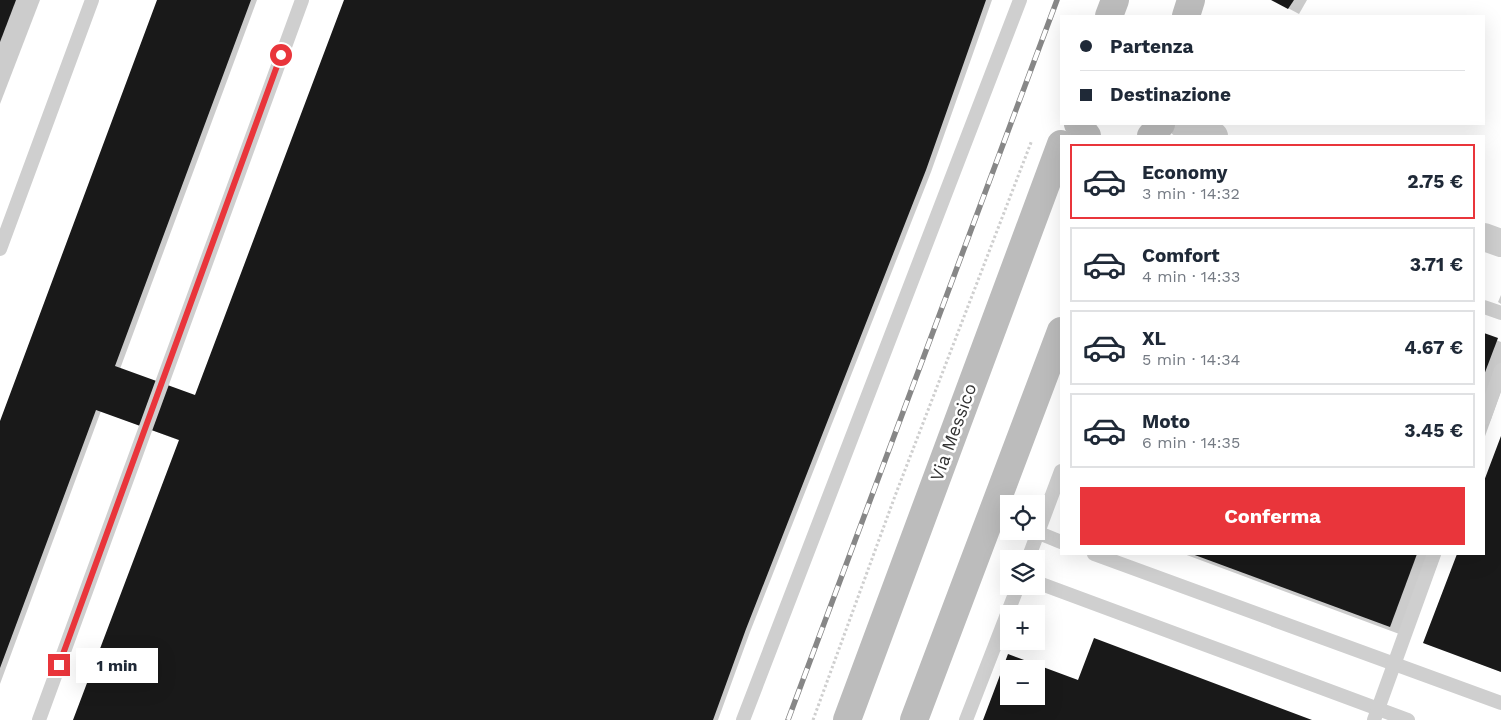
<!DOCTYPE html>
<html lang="it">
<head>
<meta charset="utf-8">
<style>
  body { margin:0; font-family:"Work Sans",sans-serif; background:#f6f6f7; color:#1f2937; height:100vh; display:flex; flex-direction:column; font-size:19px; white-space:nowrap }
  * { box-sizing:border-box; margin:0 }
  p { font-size:16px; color:#747a83 }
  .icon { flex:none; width:28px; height:28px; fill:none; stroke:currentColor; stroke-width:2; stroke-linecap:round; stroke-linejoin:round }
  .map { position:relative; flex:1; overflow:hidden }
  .sheet { position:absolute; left:1060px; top:135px; width:425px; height:420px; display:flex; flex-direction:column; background:#fff; border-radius:0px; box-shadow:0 5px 20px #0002 }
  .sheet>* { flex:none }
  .hud { position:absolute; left:1060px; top:15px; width:425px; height:110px; border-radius:0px; box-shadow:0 5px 20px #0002; display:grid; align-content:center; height:110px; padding:0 20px; background:#fff }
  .controls { position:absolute; left:1000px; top:495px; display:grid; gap:10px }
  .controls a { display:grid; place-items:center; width:45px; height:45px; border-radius:0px; background:#fff; box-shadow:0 5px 20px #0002; font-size:25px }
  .end { position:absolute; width:22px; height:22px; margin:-11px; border:6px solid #e9353b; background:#fff; box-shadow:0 0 0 2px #fff }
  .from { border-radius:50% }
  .bubble { position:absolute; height:35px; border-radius:0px; background:#fff; box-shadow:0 5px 20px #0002; font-size:16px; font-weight:700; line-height:35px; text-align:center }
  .hud b { display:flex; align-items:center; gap:18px; height:48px; font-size:19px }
  .hud b+b { border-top:1px solid #e0e1e3 }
  .hud i { width:12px; height:12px; background:#1f2937 }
  ul { padding:9px 0 0; list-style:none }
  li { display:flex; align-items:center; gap:15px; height:75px; margin:0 10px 8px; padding:0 10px; border:2px solid #e0e1e3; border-radius:0px }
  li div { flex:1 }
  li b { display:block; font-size:19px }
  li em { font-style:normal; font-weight:700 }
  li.on { border-color:#e9353b }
  li>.icon { width:45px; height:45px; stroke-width:1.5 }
  .action { display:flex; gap:10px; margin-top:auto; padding:10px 20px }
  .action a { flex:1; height:58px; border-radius:0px; background:#e9353b; color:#fff; font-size:20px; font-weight:700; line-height:58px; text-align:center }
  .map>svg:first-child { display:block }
  .shadow { fill:#0003 }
  .building { fill:#191919; fill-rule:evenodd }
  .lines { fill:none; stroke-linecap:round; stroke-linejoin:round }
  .path { stroke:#cfcfcf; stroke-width:3; stroke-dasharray:2.5 2.5; stroke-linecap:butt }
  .lane { stroke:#cfcfcf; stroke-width:14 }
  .street { stroke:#cfcfcf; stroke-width:28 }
  .secondary { stroke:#bcbcbc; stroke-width:28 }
  .rail-casing { stroke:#878787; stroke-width:5.5 }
  .rail { stroke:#fff; stroke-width:4; stroke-dasharray:11; stroke-linecap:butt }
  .route { stroke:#e9353b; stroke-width:6 }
  .labels { text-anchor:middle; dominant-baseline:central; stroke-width:5; stroke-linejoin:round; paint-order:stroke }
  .street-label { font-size:18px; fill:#323232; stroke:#fff }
</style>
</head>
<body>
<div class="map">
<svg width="1501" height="720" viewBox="0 0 1501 720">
  <rect width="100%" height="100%" fill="#fff"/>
  <g class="shadow">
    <polygon points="0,0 40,0 0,104"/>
    <polygon points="159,0 257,0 120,369 196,397 345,0 992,0 931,172 750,632 718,720 74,720 181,441 101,411 0,684 0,426"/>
    <polygon points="1273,0 1307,0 1299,14"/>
    <polygon points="1501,295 1501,304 1498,302"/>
    <polygon points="1484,335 1501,342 1501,392 1484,439"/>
    <polygon points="1501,439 1501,672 1425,642 1458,554 1484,554 1484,485"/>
    <polygon points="1184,554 1441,554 1410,638"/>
  </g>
  <g class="building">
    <polygon points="0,0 16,0 0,42"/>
    <polygon points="157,0 251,0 115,366 195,395 344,0 986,0 926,170 746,629 713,720 73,720 179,440 96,410 0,668 0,421"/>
    <polygon points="1271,0 1294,0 1288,9"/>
    <polygon points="1484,333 1498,338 1484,375"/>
    <polygon points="1501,436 1501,672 1423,643 1457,554 1484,554 1484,481"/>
    <polygon points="1192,554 1417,554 1390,627"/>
    <path d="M1094,638L1312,720H983L1008,654L1078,680ZM1009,669H1036V696H1009Z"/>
  </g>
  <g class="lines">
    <polyline class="path" points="813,720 895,496 1032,140"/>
    <g class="lane">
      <polyline points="0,249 92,0"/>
      <polyline points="1484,307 1501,313"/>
      <polyline points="1484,418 1501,370"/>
      <polyline points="1039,533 1061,542"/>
      <polyline points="1094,554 1501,703"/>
      <polyline points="1028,559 1061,471"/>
      <polyline points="1036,582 1408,720"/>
      <polyline points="39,720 302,0"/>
      <polyline points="743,720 1020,0"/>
      <polyline points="966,720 1018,586"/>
      <polyline points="1374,720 1434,554"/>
    </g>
    <g class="street">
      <polyline points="1182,124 1214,136"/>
      <polyline points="1484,237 1501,243"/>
    </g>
    <g class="secondary">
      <polyline points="1109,16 1115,0"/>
      <polyline points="1186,16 1191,0"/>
      <polyline points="1078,124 1087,136"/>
      <polyline points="1151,136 1161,124"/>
      <polyline points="847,720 1061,144"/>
      <polyline points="914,720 1061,331"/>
    </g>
    <defs>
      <polyline id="rail" points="788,720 1057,0"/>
    </defs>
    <use href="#rail" class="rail-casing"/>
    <use href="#rail" class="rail"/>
  </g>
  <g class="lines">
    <polyline class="route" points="59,665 281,55"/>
  </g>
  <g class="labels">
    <g class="street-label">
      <text transform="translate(953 432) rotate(-70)">Via Messico</text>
    </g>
  </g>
</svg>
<div class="controls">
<a><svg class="icon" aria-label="locate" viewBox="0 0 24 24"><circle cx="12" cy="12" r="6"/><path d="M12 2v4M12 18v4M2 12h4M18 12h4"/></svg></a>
<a><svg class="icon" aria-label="layers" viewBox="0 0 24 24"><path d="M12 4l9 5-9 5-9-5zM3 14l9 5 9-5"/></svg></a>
<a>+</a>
<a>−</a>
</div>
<i class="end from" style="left:281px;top:55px"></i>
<i class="end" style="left:59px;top:665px"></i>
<div class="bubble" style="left:76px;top:648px;width:82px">1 min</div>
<div class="hud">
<b><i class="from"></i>Partenza</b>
<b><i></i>Destinazione</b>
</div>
<section class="sheet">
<ul>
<li class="on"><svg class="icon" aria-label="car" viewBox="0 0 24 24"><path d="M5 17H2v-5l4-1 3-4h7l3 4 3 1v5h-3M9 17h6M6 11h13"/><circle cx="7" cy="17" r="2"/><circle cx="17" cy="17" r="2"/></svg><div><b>Economy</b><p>3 min · 14:32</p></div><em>2.75 €</em></li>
<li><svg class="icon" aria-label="car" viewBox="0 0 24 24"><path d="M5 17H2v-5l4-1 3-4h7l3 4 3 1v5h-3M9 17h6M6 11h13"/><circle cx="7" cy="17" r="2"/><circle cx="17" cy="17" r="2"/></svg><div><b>Comfort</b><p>4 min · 14:33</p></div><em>3.71 €</em></li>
<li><svg class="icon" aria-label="car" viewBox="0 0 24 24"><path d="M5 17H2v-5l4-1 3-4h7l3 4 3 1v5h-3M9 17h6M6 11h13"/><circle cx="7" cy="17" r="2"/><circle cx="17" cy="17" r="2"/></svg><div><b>XL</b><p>5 min · 14:34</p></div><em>4.67 €</em></li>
<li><svg class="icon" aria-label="car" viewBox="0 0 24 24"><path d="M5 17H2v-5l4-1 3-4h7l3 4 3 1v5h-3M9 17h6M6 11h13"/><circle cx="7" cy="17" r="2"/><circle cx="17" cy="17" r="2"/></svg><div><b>Moto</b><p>6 min · 14:35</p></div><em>3.45 €</em></li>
</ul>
<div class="action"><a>Conferma</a></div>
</section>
</div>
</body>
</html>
